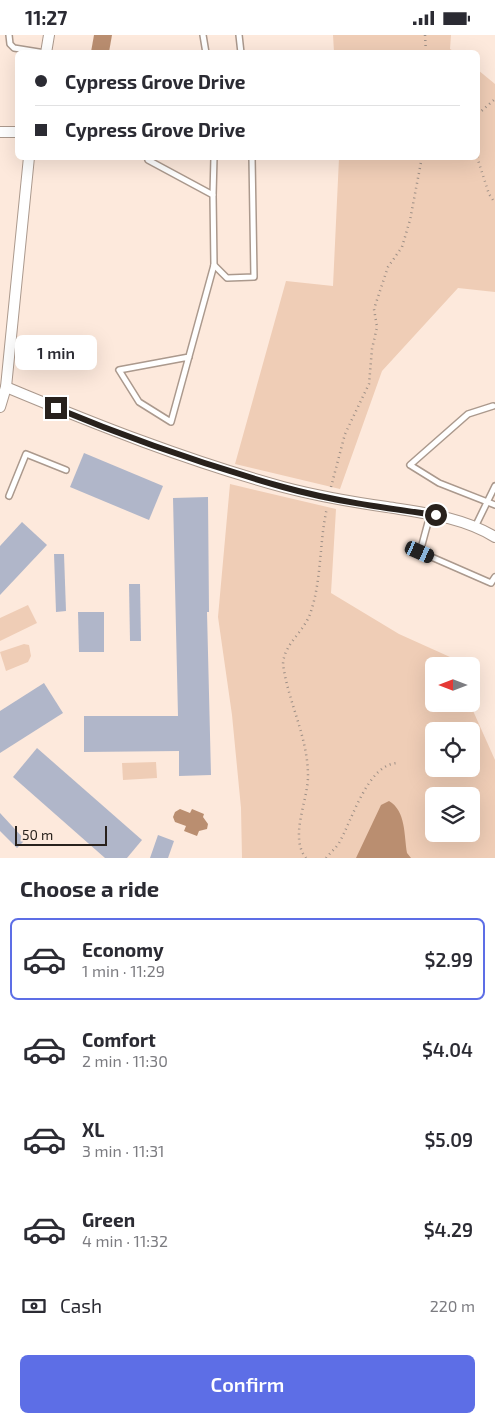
<!DOCTYPE html>
<html lang="en">
<head>
<meta charset="utf-8">
<style>
  body { margin:0; font-family:"Exo 2",sans-serif; background:#f2f2f3; color:#2b2b33; height:100vh; display:flex; flex-direction:column; font-size:19px; white-space:nowrap }
  * { box-sizing:border-box; margin:0 }
  p { font-size:16px; color:#7c7c81 }
  .icon { flex:none; width:28px; height:28px; fill:none; stroke:currentColor; stroke-width:2; stroke-linecap:round; stroke-linejoin:round }
  .map { position:relative; height:823px; overflow:hidden }
  .drawer { display:flex; flex-direction:column; background:#fff; flex:1 }
  .drawer>* { flex:none }
  .banner { position:absolute; left:15px; top:15px; width:465px; height:110px; border-radius:8px; box-shadow:0 5px 20px #0002; display:grid; align-content:center; height:110px; padding:0 20px; background:#fff }
  .needle { width:32px; rotate:270deg }
  .buttons { position:absolute; left:425px; top:622px; display:grid; gap:10px }
  .buttons a { display:grid; place-items:center; width:55px; height:55px; border-radius:8px; background:#fff; box-shadow:0 5px 20px #0002; font-size:25px }
  .scale { position:absolute; left:15px; bottom:12px; width:92px; box-sizing:border-box; padding-left:5px; border:2px solid #28211c; border-top:0; font-size:14px; line-height:18px; white-space:nowrap; color:#28211c; -webkit-text-stroke:4px #fde9dc; paint-order:stroke }
  .end { position:absolute; width:22px; height:22px; margin:-11px; border:6px solid #28211c; background:#fff; box-shadow:0 0 0 2px #fff }
  .from { border-radius:50% }
  .bubble { position:absolute; height:35px; border-radius:8px; background:#fff; box-shadow:0 5px 20px #0002; font-size:16px; font-weight:600; line-height:35px; text-align:center }
  .car { position:absolute; width:15px; height:30px; margin:-15px -8px; border-radius:6px; box-shadow:0 0 4px 1px #0007; background:linear-gradient(#222 24%,#8ab4d8 0 40%,#222 0 76%,#8ab4d8 0 86%,#222 0) }
  .banner b { display:flex; align-items:center; gap:18px; height:48px; font-size:19px }
  .banner b+b { border-top:1px solid #e1e1e2 }
  .banner i { width:12px; height:12px; background:#2b2b33 }
  ul { padding:0; list-style:none }
  li { display:flex; align-items:center; gap:15px; height:82px; margin:0 10px 8px; padding:0 10px; border:2px solid transparent; border-radius:8px }
  li div { flex:1 }
  li b { display:block; font-size:19px }
  li em { font-style:normal; font-weight:600 }
  li.on { border-color:#5d6ee6 }
  li>.icon { width:45px; height:45px; stroke-width:1.5 }
  h2 { padding:0 20px; font-size:22px; line-height:60px }
  .pay { display:flex; align-items:center; gap:12px; height:55px; padding:0 20px; font-size:19px }
  .pay p { margin-inline-start:auto }
  .action { display:flex; gap:10px; margin-top:auto; padding:10px 20px }
  .action a { flex:1; height:58px; border-radius:8px; background:#5d6ee6; color:#fff; font-size:20px; font-weight:600; line-height:58px; text-align:center }
  .status { display:flex; justify-content:space-between; align-items:center; height:35px; padding:0 25px; background:#fff; direction:ltr }
  .status svg { height:14px; fill:currentColor }
  .map>svg:first-child { display:block }
  .green { fill:#efcdb6; fill-rule:evenodd }
  .water { fill:#ba8e70 }
  .building { fill:#b0b6c9 }
  .lines { fill:none; stroke-linecap:round; stroke-linejoin:round }
  .service-casing { stroke:#ab998d; stroke-width:8 }
  .minor-casing { stroke:#ab998d; stroke-width:12 }
  .path { stroke:#9d8f86; stroke-width:2.5; stroke-dasharray:1 4; stroke-linecap:butt }
  .service { stroke:#fff; stroke-width:5 }
  .minor { stroke:#fff; stroke-width:10 }
  .route { stroke:#28211c; stroke-width:6 }
</style>
</head>
<body>
<div class="status"><b>11:27</b><svg viewBox="0 0 49 12"><path d="M0 12V9h3v3zM5 12V6h3v6zM10 12V3h3v9zM15 12V0h3v12zM26 1h20v11H26zM47 4h2v5h-2z"/></svg></div>
<div class="map">
<svg width="495" height="823" viewBox="0 0 495 823">
  <rect width="100%" height="100%" fill="#fde9dc"/>
  <g class="green">
    <polygon points="333,0 451,0 450,14 455,17 334,17"/>
    <polygon points="478,35 495,49 495,257 458,253 382,336 340,454 235,429 286,246 333,251 339,123 478,122"/>
    <path d="M230,449L336,474L331,558L399,599L450,622L454,631H434V669H470L495,725V823H242L241,773L232,680L218,582ZM434,696H471V734H434ZM434,761H471V799H434Z"/>
    <polygon points="28,570 37,588 0,606 0,583"/>
    <polygon points="24,609 29,610 31,621 28,627 6,636 0,617"/>
    <polygon points="156,727 157,743 123,745 122,728"/>
  </g>
  <g class="water">
    <polygon points="94,0 112,0 109,17 91,17"/>
    <path d="M389,766C406,776 404,800 407,818L411,823H356L381,770Z"/>
    <polygon points="180,774 190,778 192,774 204,779 203,782 208,789 207,794 199,796 197,801 184,796 186,791 175,787 173,782 175,777"/>
  </g>
  <g class="building">
    <polygon points="84,418 163,451 149,485 70,452"/>
    <polygon points="208,462 209,577 207,577 211,740 179,741 179,716 84,717 84,681 178,681 173,463"/>
    <polygon points="22,487 47,510 0,560 0,511"/>
    <polygon points="54,519 64,519 66,576 56,577"/>
    <polygon points="129,549 140,549 141,606 130,606"/>
    <polygon points="78,577 104,577 104,617 79,617"/>
    <polygon points="44,648 63,678 0,718 0,676"/>
    <polygon points="37,713 142,805 127,823 105,823 13,742"/>
    <polygon points="0,778 25,805 17,813 0,796"/>
    <polygon points="158,800 174,806 168,823 150,823"/>
  </g>
  <g class="lines">
    <defs>
      <g id="service">
        <polyline points="9,0 10,9 14,13 45,18"/>
        <polyline points="203,0 206,18"/>
        <polyline points="239,0 241,18"/>
        <polyline points="147,122 148,125 213,160 214,230 171,387 139,367 119,335 189,322"/>
        <polyline points="213,160 214,122"/>
        <polyline points="214,230 227,243 254,242 252,122"/>
        <polyline points="493,371 468,379 410,430 439,448 495,470"/>
        <polyline points="9,461 26,419 66,435"/>
        <polyline points="430,480 420,517 491,548 495,542"/>
        <polyline points="476,490 495,451"/>
      </g>
      <g id="minor">
        <polyline points="46,18 49,0"/>
        <polyline points="0,97 18,97"/>
        <path d="M6,352C97,390 188,426 283,452C317,461 352,467 387,472C424,478 462,482 495,502"/>
        <polyline points="0,372 6,352 29,122"/>
      </g>
    </defs>
    <use href="#service" class="service-casing"/>
    <use href="#minor" class="minor-casing"/>
    <g class="path">
      <polyline points="425,0 426,18"/>
      <polyline points="478,79 495,64"/>
      <polyline points="477,122 489,159 495,168"/>
      <polyline points="331,452 345,399 369,349 372,314 377,292 374,274 388,232 402,212 410,185 422,122"/>
      <path d="M306,823C289,802 308,766 308,741C308,702 288,667 283,629C284,609 303,598 310,579C322,546 319,507 327,473"/>
      <path d="M326,823C330,818 335,814 339,808C352,786 368,727 399,728"/>
    </g>
    <use href="#service" class="service"/>
    <use href="#minor" class="minor"/>
  </g>
  <g class="lines">
    <path class="route" d="M56,373C130,404 206,430 283,452C333,466 385,473 436,480"/>
  </g>
</svg>
<div class="buttons">
<a><svg class="needle" viewBox="-14 -14 28 28"><path d="M0-13l5 13h-10z" fill="#e53935"/><path d="M0 13l5-13h-10z" fill="#7c7c81"/></svg></a>
<a><svg class="icon" aria-label="locate" viewBox="0 0 24 24"><circle cx="12" cy="12" r="6"/><path d="M12 2v4M12 18v4M2 12h4M18 12h4"/></svg></a>
<a><svg class="icon" aria-label="layers" viewBox="0 0 24 24"><path d="M12 4l9 5-9 5-9-5zM3 14l9 5 9-5"/></svg></a>
</div>
<div class="scale">50 m</div>
<i class="end from" style="left:436px;top:480px"></i>
<i class="end" style="left:56px;top:373px"></i>
<div class="bubble" style="left:15px;top:300px;width:82px">1 min</div>
<i class="car" style="left:420px;top:517px;rotate:114deg"></i>
<div class="banner">
<b><i class="from"></i>Cypress Grove Drive</b>
<b><i></i>Cypress Grove Drive</b>
</div>
</div>
<section class="drawer">
<h2>Choose a ride</h2>
<ul>
<li class="on"><svg class="icon" aria-label="car" viewBox="0 0 24 24"><path d="M5 17H2v-5l4-1 3-4h7l3 4 3 1v5h-3M9 17h6M6 11h13"/><circle cx="7" cy="17" r="2"/><circle cx="17" cy="17" r="2"/></svg><div><b>Economy</b><p>1 min · 11:29</p></div><em>$2.99</em></li>
<li><svg class="icon" aria-label="car" viewBox="0 0 24 24"><path d="M5 17H2v-5l4-1 3-4h7l3 4 3 1v5h-3M9 17h6M6 11h13"/><circle cx="7" cy="17" r="2"/><circle cx="17" cy="17" r="2"/></svg><div><b>Comfort</b><p>2 min · 11:30</p></div><em>$4.04</em></li>
<li><svg class="icon" aria-label="car" viewBox="0 0 24 24"><path d="M5 17H2v-5l4-1 3-4h7l3 4 3 1v5h-3M9 17h6M6 11h13"/><circle cx="7" cy="17" r="2"/><circle cx="17" cy="17" r="2"/></svg><div><b>XL</b><p>3 min · 11:31</p></div><em>$5.09</em></li>
<li><svg class="icon" aria-label="car" viewBox="0 0 24 24"><path d="M5 17H2v-5l4-1 3-4h7l3 4 3 1v5h-3M9 17h6M6 11h13"/><circle cx="7" cy="17" r="2"/><circle cx="17" cy="17" r="2"/></svg><div><b>Green</b><p>4 min · 11:32</p></div><em>$4.29</em></li>
</ul>
<div class="pay"><svg class="icon" aria-label="cash" viewBox="0 0 24 24"><path d="M3 7h18v10H3z"/><circle cx="12" cy="12" r="2"/></svg>Cash<p>220 m</p></div>
<div class="action"><a>Confirm</a></div>
</section>
</body>
</html>
